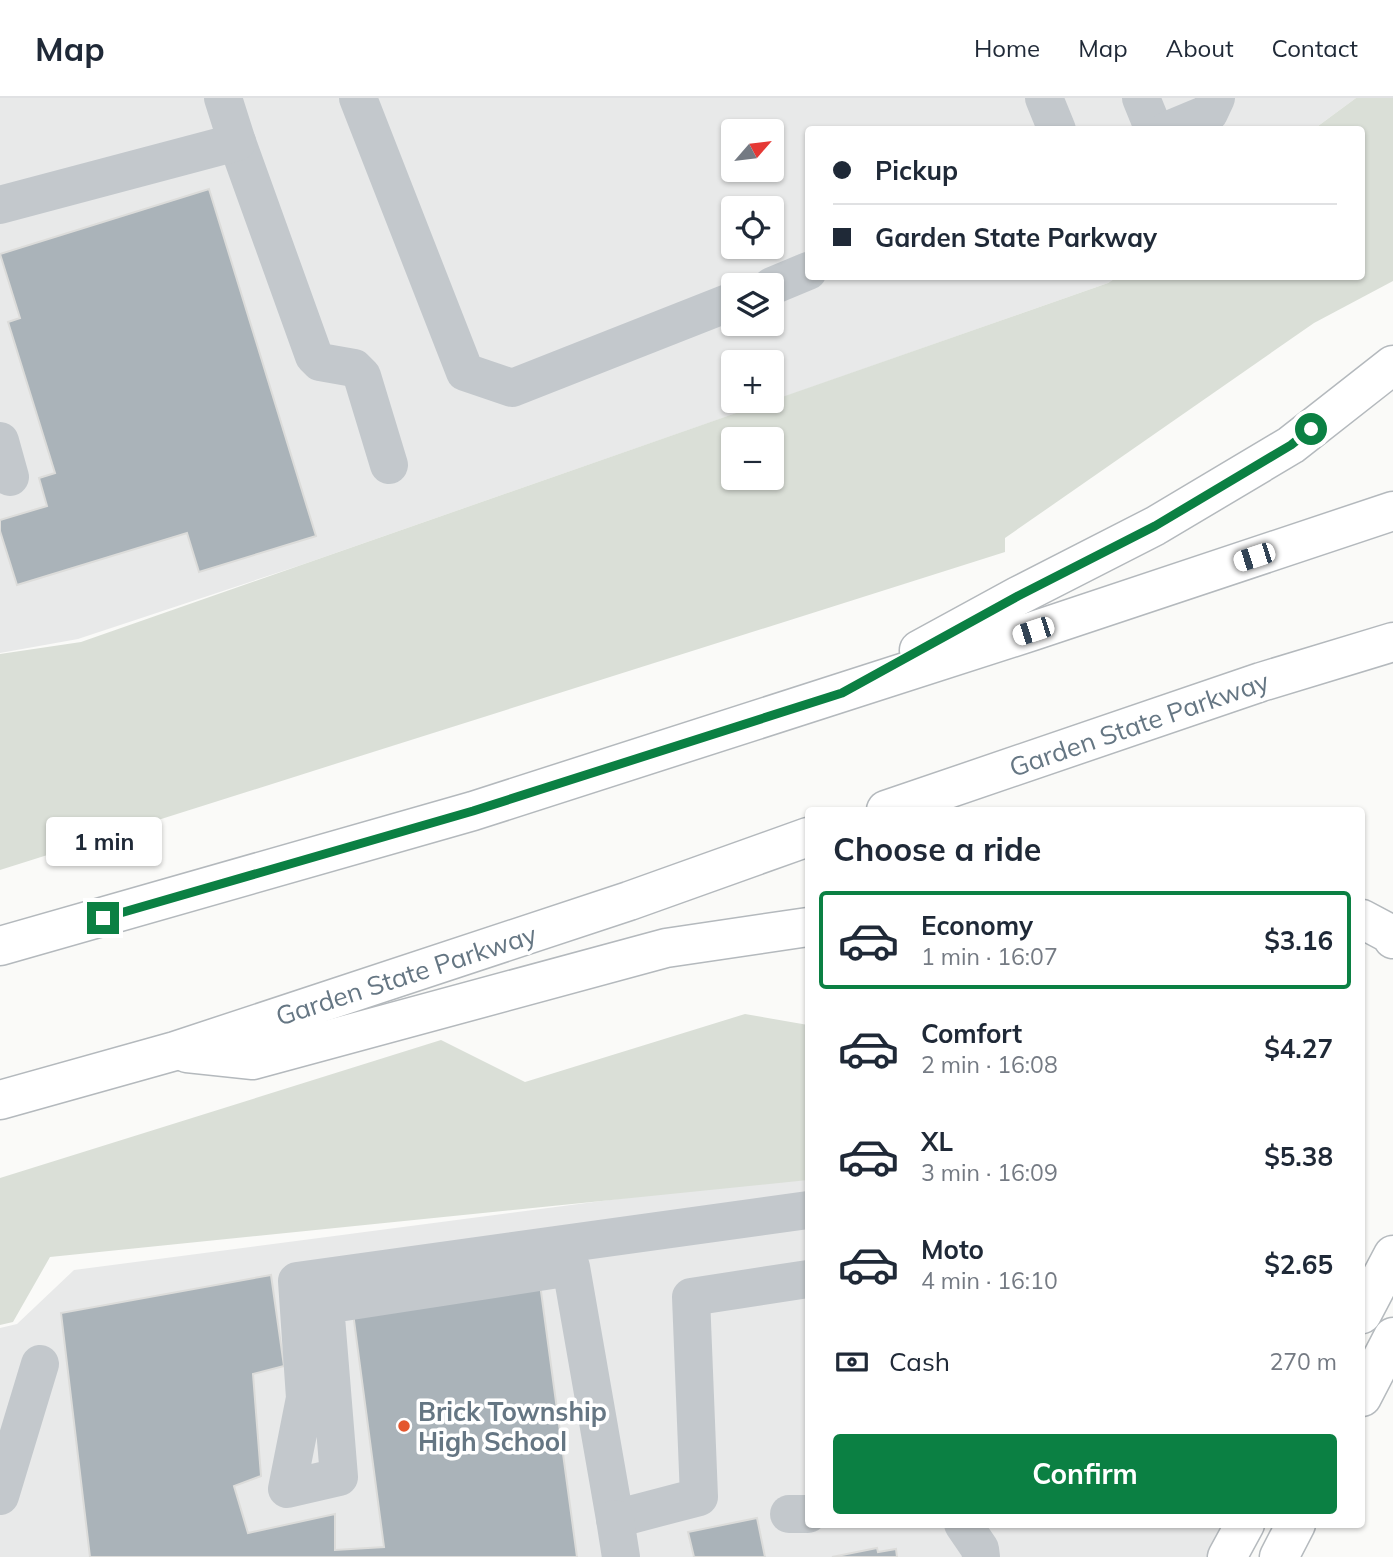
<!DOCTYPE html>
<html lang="en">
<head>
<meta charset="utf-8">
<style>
  body { margin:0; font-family:Mulish,sans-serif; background:#f6f6f7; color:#1f2937; height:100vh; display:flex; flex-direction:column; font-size:26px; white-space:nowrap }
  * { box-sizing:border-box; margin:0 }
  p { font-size:23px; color:#747a83 }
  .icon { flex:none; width:38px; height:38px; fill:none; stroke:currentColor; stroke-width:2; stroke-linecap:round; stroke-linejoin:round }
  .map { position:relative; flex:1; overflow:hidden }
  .details { position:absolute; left:805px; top:709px; width:560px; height:721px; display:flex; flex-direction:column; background:#fff; border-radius:7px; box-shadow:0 2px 5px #0004 }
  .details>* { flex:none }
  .top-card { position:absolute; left:805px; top:28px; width:560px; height:154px; border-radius:7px; box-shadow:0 2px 5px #0004; display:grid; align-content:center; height:154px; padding:0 28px; background:#fff }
  .needle { width:46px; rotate:62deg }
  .controls { position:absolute; left:721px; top:21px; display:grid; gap:14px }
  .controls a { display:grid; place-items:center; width:63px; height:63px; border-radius:7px; background:#fff; box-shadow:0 2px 5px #0004; font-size:35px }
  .end { position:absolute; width:32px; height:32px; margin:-16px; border:9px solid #0b8043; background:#fff; box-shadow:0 0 0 4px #fff }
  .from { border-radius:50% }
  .bubble { position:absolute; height:49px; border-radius:7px; background:#fff; box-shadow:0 2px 5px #0004; font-size:23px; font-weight:700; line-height:49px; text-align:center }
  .car { position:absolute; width:21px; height:42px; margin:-21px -10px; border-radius:9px; box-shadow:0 0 5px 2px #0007; background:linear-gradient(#fff 24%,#345 0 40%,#fff 0 76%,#345 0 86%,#fff 0) }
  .top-card b { display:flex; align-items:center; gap:24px; height:66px; font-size:26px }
  .top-card b+b { border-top:2px solid #e0e1e3 }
  .top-card i { width:18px; height:18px; background:#1f2937 }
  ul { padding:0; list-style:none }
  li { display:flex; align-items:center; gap:21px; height:98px; margin:0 14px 10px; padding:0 14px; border:4px solid transparent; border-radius:7px }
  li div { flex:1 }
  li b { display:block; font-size:26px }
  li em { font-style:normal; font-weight:700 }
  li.on { border-color:#0b8043 }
  li>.icon { width:63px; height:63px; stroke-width:1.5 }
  h2 { padding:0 28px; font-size:32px; line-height:84px }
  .pay { display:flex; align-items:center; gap:18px; height:77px; padding:0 28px; font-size:26px }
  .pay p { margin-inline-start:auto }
  .primary-button { display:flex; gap:14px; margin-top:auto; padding:14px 28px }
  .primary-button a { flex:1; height:80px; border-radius:7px; background:#0b8043; color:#fff; font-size:28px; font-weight:700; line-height:80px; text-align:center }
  header { display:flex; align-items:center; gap:42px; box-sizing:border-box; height:98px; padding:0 35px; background:#fff; border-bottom:2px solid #e0e1e3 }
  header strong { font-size:33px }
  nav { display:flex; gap:38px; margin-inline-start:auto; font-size:24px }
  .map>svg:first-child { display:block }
  .built { fill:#e8e9e9; fill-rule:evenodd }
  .green { fill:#dadfd7; fill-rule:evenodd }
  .building { fill:#aab3b9; stroke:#dcdcda; stroke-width:2 }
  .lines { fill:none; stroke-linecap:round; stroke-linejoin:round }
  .major-casing { stroke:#b5babe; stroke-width:41 }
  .highway-casing { stroke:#b4b9bd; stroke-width:41 }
  .minor { stroke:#c3c8cc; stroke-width:38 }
  .major { stroke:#fff; stroke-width:38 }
  .highway { stroke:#fff; stroke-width:38 }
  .route { stroke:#0b8043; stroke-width:9 }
  .poi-dot { fill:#e4572e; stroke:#fff; stroke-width:2.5 }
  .labels { text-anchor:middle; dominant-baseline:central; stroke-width:7; stroke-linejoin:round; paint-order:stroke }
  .street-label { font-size:26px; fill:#657683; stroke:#fff }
  .poi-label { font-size:26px; font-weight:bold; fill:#657683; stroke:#fff; text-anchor:start }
</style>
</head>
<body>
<header>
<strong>Map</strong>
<nav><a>Home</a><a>Map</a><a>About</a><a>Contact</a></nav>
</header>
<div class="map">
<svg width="1393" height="1459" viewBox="0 0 1393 1459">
  <rect width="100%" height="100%" fill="#fafaf8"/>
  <g class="built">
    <path d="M0,0H1356L1314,31L808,32V178L1117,179L1108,185L772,303V264H733V303H771L301,467L78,541L0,555ZM733,33H772V72H733ZM733,110H772V149H733ZM733,187H772V226H733Z"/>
    <polygon points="808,1076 808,1426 1247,1426 1229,1459 0,1459 0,1230 17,1226 74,1172"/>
  </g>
  <g class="green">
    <path d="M1356,0H1393V183L1314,225L1005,440V454L0,772V556L81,544L1108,185L1117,179L1362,178V32L1314,31ZM733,341H772V380H733Z"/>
    <polygon points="745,916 808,927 808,1082 50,1159 13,1224 0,1227 0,1080 441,942 525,984"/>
  </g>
  <g class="building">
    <polygon points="209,91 316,438 199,474 187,435 17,487 0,433 0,422 47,408 39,380 55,375 8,224 20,220 0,156"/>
    <polygon points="271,1177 284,1268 253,1276 261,1378 234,1388 248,1435 335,1416 335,1452 384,1449 353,1215 540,1186 577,1459 90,1459 61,1215"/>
    <polygon points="757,1420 765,1459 694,1459 688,1434"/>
    <polygon points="877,1450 878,1454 896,1451 897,1459 832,1459"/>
  </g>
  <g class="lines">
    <defs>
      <g id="major">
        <polyline points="1362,1216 1393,1157"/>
        <polyline points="1362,1299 1393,1239"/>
        <polyline points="1227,1459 1245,1426"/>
        <polyline points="1279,1459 1296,1426"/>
      </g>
      <g id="highway">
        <polyline points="919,552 1018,498 1155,428 1291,347 1393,267"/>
        <polyline points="886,712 1261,584 1393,544"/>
        <polyline points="1362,821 1390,836 1393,841"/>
        <polyline points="0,848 473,713 1033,533 1393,413"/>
        <polyline points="187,955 253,962 666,850 808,829"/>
        <polyline points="0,1002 175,953 629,803 808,739"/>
      </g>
    </defs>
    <use href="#major" class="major-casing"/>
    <use href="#highway" class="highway-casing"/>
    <g class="minor">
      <polyline points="358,0 465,274 512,290 733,203"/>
      <polyline points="1044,0 1057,32"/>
      <polyline points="1141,0 1154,32"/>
      <polyline points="1168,32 1209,15 1216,0"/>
      <polyline points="237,44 314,258 320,264 354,270 362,278 389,367"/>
      <polyline points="0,107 237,44 223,0"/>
      <polyline points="772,188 808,173"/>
      <polyline points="0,343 10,379"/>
      <polyline points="808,1112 297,1183 305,1300 287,1391 339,1379 325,1207 571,1169 615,1421 699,1399 691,1199 808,1181"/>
      <polyline points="0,1398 40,1266"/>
      <polyline points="789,1416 808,1416"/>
      <polyline points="615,1421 621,1459"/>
      <polyline points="963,1426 980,1451 981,1459"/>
    </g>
    <use href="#major" class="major"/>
    <use href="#highway" class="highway"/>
  </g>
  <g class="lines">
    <polyline class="route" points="103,820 473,713 842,595 1018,498 1155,428 1291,347 1311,331"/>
  </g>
  <circle class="poi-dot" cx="404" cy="1328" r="7"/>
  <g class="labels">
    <g class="street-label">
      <text transform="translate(1139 626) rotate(-19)">Garden State Parkway</text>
      <text transform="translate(406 877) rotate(-18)">Garden State Parkway</text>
    </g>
    <g class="poi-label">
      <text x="418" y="1313">Brick Township<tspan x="418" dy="30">High School</tspan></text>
    </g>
  </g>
</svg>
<div class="controls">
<a><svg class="needle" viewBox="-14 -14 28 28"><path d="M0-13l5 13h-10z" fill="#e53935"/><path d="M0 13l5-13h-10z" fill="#747a83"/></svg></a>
<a><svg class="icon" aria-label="locate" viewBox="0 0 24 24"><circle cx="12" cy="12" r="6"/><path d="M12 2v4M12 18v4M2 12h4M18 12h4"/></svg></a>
<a><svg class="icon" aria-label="layers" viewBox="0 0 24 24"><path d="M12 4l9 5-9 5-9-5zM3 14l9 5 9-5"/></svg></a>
<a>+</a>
<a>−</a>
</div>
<i class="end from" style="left:1311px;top:331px"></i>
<i class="end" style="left:103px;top:820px"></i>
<div class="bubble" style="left:46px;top:719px;width:116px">1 min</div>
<i class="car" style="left:1254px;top:459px;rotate:252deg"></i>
<i class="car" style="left:1033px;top:533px;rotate:252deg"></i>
<div class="top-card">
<b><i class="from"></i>Pickup</b>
<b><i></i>Garden State Parkway</b>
</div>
<section class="details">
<h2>Choose a ride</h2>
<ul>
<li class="on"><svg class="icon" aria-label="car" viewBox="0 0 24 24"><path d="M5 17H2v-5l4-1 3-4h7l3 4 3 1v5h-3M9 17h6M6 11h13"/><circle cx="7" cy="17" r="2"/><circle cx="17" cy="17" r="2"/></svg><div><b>Economy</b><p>1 min · 16:07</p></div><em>$3.16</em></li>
<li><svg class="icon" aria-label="car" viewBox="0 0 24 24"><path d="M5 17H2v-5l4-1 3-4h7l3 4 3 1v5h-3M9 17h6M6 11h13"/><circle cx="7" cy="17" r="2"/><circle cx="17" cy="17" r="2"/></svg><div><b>Comfort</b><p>2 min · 16:08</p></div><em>$4.27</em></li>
<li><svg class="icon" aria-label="car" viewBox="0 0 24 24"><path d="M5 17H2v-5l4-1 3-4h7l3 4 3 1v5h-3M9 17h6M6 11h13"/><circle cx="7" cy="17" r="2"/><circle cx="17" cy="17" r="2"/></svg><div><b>XL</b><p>3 min · 16:09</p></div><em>$5.38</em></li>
<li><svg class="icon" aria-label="car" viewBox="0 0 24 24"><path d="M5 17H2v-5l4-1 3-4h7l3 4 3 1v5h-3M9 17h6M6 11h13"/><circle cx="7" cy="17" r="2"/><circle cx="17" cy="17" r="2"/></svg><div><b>Moto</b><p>4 min · 16:10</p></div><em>$2.65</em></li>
</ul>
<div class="pay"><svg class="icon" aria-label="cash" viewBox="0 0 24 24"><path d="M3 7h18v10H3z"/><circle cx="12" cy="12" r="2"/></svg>Cash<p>270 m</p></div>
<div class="primary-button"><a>Confirm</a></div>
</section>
</div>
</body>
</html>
